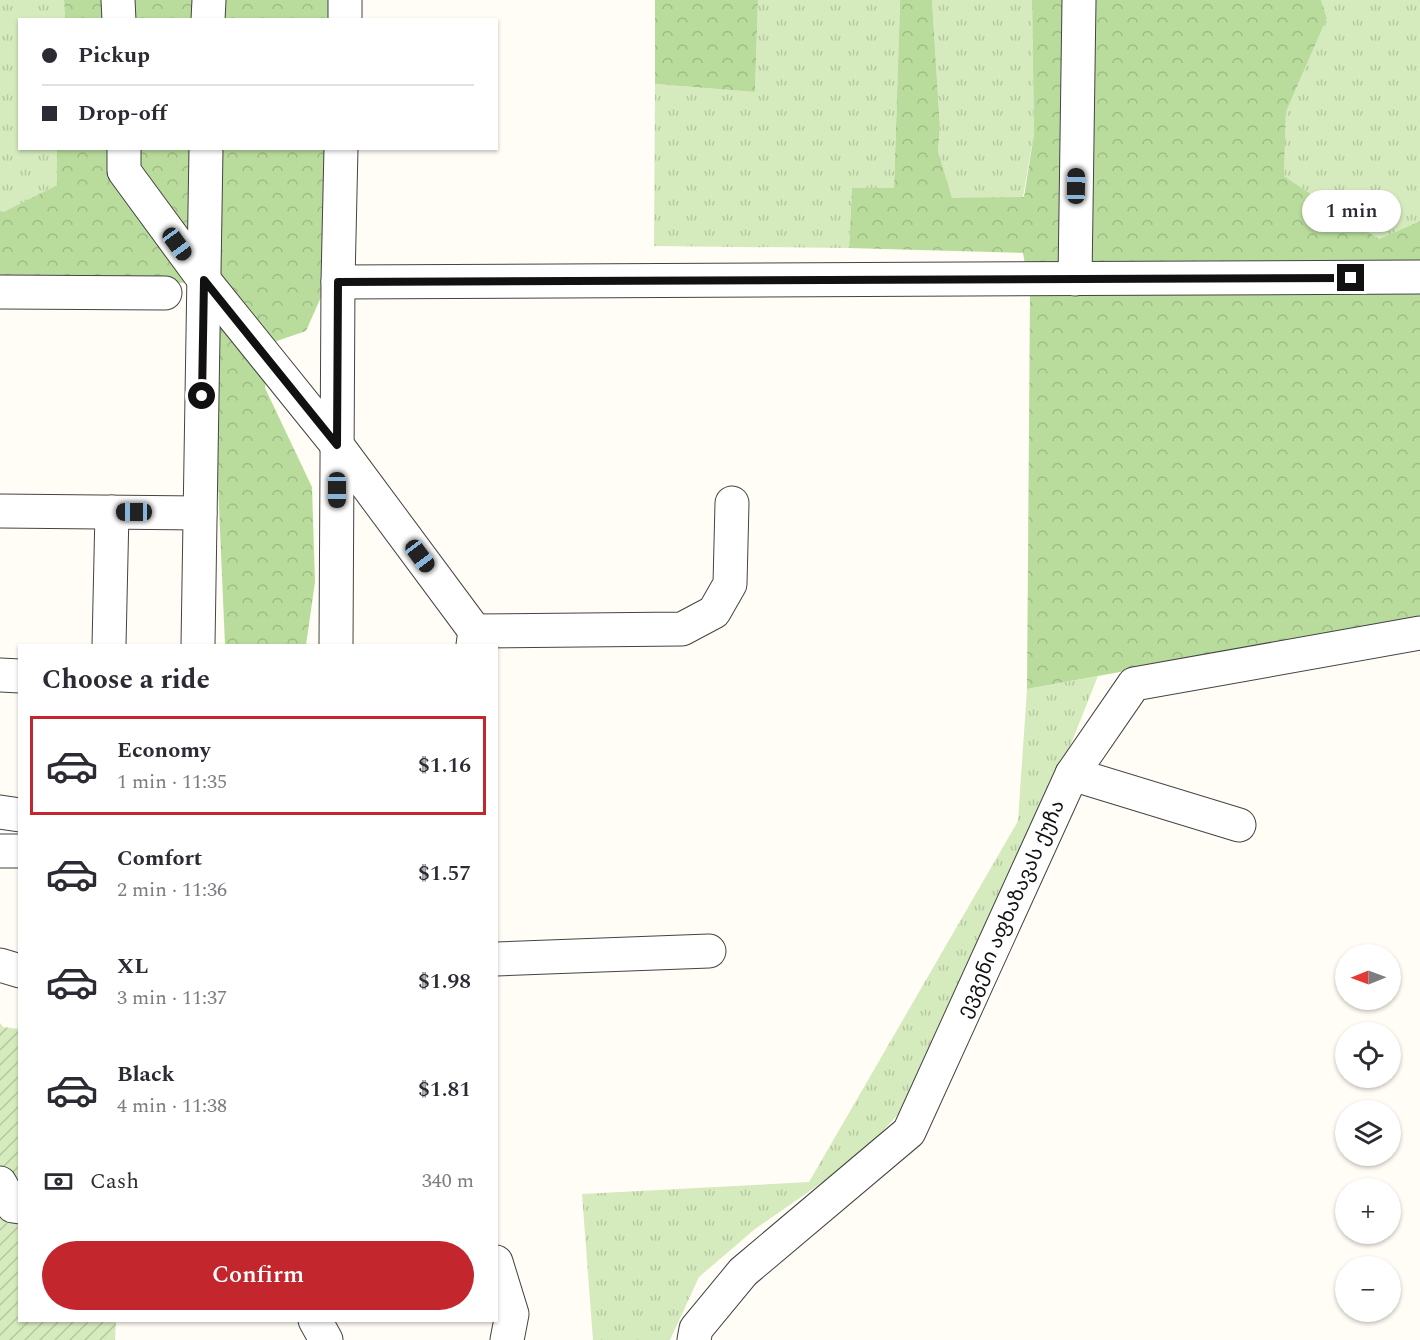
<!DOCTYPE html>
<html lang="en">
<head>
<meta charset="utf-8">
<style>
  body { margin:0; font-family:Spectral,"Noto Sans Georgian",serif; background:#f2f2f3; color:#2b2b33; height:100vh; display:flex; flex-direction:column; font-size:22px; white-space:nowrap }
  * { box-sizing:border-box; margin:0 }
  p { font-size:20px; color:#7c7c81 }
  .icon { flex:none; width:33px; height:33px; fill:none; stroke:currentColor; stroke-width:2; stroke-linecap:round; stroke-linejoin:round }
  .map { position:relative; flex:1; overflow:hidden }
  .side { position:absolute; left:18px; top:644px; width:480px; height:678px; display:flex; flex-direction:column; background:#fff; border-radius:0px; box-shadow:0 2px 4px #0004 }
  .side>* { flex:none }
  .hud { position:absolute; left:18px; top:18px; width:480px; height:132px; border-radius:0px; box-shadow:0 2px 4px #0004; display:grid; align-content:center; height:132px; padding:0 24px; background:#fff }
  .needle { width:39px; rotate:269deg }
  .controls { position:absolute; left:1335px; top:944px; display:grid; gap:12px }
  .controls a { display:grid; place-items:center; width:66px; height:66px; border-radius:50%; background:#fff; box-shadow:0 2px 4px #0004; font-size:30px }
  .end { position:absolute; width:27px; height:27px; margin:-14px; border:8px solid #111; background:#fff; box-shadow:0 0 0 3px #fff }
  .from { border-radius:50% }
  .bubble { position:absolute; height:42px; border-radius:21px; background:#fff; box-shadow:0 2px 4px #0004; font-size:20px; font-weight:600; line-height:42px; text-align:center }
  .car { position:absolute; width:18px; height:36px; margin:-18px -9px; border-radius:8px; box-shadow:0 0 4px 2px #0007; background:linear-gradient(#222 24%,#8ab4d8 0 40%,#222 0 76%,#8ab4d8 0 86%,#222 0) }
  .hud b { display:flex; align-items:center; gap:21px; height:57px; font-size:22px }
  .hud b+b { border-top:2px solid #e1e1e2 }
  .hud i { width:15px; height:15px; background:#2b2b33 }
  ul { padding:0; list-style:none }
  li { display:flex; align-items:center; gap:18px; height:99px; margin:0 12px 9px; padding:0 12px; border:3px solid transparent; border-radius:0px }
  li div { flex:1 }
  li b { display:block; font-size:22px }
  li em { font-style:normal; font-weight:600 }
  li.selected { border-color:#c4262e }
  li>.icon { width:54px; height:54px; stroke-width:1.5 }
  h2 { padding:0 24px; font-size:27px; line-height:72px }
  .pay { display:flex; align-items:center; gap:15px; height:66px; padding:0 24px; font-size:22px }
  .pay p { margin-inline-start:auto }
  .primary-button { display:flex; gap:12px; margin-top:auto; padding:12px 24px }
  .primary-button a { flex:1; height:69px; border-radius:36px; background:#c4262e; color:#fff; font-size:24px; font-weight:600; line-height:69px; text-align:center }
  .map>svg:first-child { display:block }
  .grass { fill:url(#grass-tufts) }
  .forest { fill:url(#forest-crowns) }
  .garden { fill:url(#garden-furrows) }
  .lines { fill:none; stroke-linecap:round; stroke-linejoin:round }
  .minor-casing { stroke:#444; stroke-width:35 }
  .minor { stroke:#fff; stroke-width:33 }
  .route { stroke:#111; stroke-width:8 }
  .labels { text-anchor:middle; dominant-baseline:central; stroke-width:6; stroke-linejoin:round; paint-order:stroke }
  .street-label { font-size:20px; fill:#111; stroke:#fff }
</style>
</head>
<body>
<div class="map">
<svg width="1420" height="1340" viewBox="0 0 1420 1340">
  <defs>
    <pattern id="grass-tufts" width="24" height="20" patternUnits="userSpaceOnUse" patternTransform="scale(1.5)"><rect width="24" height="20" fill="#d5ebbd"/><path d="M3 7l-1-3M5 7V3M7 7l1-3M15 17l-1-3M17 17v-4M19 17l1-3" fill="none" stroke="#b6c8a1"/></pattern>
    <pattern id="forest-crowns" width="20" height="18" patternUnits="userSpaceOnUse" patternTransform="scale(1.5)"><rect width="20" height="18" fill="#b9dc9c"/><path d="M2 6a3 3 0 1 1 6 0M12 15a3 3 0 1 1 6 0" fill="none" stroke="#9ebc85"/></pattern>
    <pattern id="garden-furrows" width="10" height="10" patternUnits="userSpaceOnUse" patternTransform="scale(1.5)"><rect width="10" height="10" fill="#d5ebbd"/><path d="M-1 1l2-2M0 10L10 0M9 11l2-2" fill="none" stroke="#b6c8a1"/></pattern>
  </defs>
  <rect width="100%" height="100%" fill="#fffdf5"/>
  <g class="grass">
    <polygon points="0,0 64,0 65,19 20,20 20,148 57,149 57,185 4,213 0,211"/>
    <polygon points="758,0 900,0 894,189 852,188 849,248 654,246 655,84 755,92"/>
    <polygon points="932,0 1032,0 1034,134 1023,197 952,199 938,151 940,127"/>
    <polygon points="1321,0 1420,0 1420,221 1379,239 1284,176 1286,112 1327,18"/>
    <polygon points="1098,676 1019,874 903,1109 860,1156 755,1229 699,1277 670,1340 593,1340 582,1194 809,1182 1018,821 1027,689"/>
  </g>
  <g class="forest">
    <polygon points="64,0 198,0 197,19 65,19"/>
    <polygon points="222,0 332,0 331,19 222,20"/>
    <polygon points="655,0 758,0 755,92 655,84"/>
    <polygon points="900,0 932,0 940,127 938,151 952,198 1024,197 1034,134 1032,0 1321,0 1327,18 1286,112 1284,176 1379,239 1420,221 1420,617 1027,689 1030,293 1023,253 849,248 852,188 894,188"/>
    <polygon points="57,149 196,149 192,283 0,279 0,211 4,212 57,185"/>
    <polygon points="219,149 328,149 326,254 321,297 306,331 271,343 265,388 312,487 315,582 306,645 225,645 215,415"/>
  </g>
  <polygon class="garden" points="0,1023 3,1027 19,1029 20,1320 116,1320 115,1340 0,1340"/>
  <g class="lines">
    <defs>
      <g id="minor">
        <polyline points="118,0 119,20"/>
        <polyline points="208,20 209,0"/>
        <polyline points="345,20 345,0"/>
        <polyline points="124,148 124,171 204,280 337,445 475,631 473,645"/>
        <polyline points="1075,279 1079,0"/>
        <polyline points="338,282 1420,277"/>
        <polyline points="0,292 165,293"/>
        <polyline points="0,511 200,513"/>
        <polyline points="475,631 682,629 714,612 730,584 732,503"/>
        <polyline points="109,645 112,512"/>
        <polyline points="198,645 206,148"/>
        <polyline points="336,645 338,282 341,148"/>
        <polyline points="0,675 20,676"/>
        <polyline points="1072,774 1239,825"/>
        <polyline points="0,812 20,815"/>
        <polyline points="0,851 20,851"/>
        <polyline points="496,959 709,951"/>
        <polyline points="0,965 20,971"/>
        <polyline points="0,1183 13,1206 20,1207"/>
        <polyline points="496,1262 512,1314 507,1340"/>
        <polyline points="315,1320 326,1340"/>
        <polyline points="694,1340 696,1329 743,1272 909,1132 1072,774 1134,684 1420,633"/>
      </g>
    </defs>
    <use href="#minor" class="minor-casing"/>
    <use href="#minor" class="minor"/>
  </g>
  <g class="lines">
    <polyline class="route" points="202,396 204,280 337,445 338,282 1351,278"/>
  </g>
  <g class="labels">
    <g class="street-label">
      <text transform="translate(1011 909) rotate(-66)">ევგენი აფხაზავას ქუჩა</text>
    </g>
  </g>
</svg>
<div class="controls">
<a><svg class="needle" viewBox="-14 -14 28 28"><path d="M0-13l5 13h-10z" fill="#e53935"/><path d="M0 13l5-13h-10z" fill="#7c7c81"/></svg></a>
<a><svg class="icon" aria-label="locate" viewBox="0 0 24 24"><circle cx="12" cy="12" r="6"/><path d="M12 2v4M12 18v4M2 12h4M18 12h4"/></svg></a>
<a><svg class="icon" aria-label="layers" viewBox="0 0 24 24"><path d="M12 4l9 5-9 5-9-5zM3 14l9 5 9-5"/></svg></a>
<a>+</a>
<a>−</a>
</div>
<i class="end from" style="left:202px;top:396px"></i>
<i class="end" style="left:1351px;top:278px"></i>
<div class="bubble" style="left:1302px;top:190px;width:99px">1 min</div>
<i class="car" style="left:1076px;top:186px;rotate:1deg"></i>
<i class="car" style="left:177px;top:244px;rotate:144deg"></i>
<i class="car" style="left:337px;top:490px;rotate:180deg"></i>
<i class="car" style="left:134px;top:512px;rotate:270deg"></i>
<i class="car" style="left:420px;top:556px;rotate:143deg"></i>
<div class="hud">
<b><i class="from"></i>Pickup</b>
<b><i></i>Drop-off</b>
</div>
<section class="side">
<h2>Choose a ride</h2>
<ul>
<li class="selected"><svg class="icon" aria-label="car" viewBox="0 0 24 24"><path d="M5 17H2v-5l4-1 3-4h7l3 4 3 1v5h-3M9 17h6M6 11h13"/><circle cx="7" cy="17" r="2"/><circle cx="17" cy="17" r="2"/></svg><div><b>Economy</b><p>1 min · 11:35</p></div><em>$1.16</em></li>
<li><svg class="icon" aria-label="car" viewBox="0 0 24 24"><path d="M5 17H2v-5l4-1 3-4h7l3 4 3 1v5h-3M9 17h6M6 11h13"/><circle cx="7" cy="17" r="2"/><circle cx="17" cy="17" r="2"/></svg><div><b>Comfort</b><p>2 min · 11:36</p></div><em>$1.57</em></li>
<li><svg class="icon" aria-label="car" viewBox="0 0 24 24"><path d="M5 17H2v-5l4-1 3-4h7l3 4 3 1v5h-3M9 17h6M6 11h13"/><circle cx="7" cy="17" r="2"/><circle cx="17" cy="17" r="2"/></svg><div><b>XL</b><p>3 min · 11:37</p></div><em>$1.98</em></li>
<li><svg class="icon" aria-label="car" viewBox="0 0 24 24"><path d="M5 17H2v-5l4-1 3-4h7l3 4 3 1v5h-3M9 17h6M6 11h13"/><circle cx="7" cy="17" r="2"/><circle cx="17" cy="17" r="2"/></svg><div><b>Black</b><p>4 min · 11:38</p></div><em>$1.81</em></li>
</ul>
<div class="pay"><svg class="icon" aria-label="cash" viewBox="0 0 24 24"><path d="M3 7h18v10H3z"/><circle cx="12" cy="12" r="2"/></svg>Cash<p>340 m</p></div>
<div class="primary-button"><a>Confirm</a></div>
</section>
</div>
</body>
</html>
